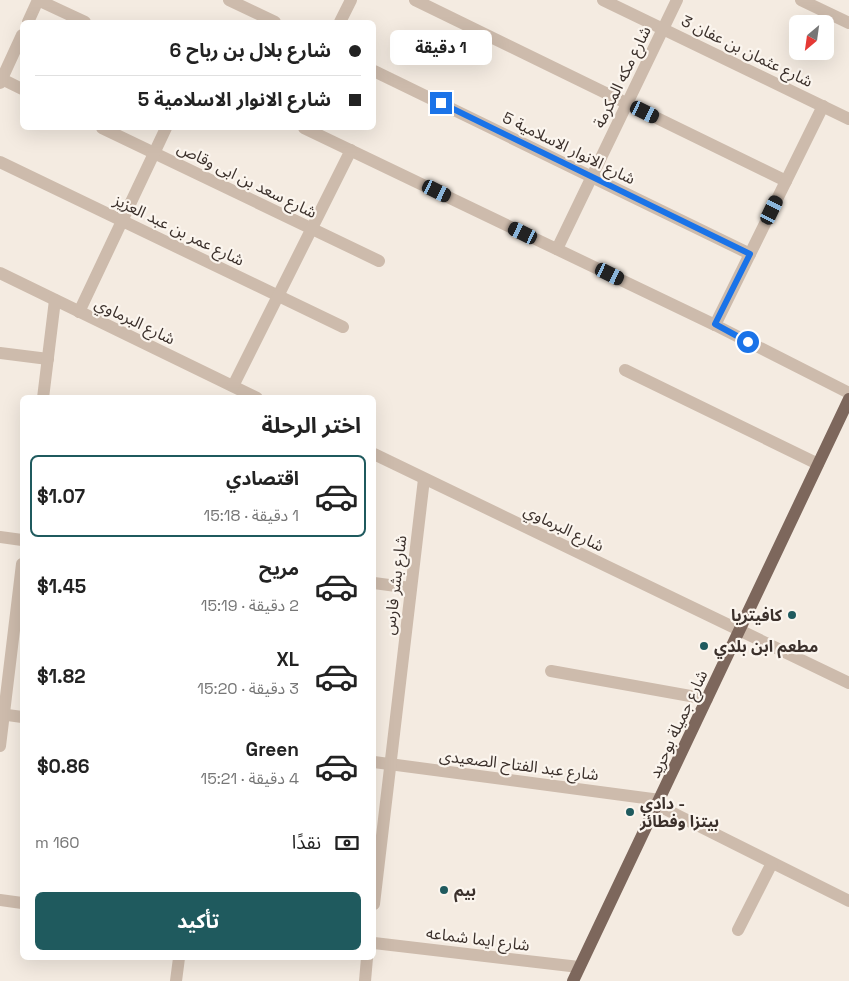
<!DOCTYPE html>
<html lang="ar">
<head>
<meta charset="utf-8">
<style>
  body { margin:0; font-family:"Space Grotesk","Noto Sans Arabic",sans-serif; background:#f6f6f6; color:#222; direction:rtl; height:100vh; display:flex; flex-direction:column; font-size:19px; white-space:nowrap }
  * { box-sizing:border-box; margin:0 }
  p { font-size:16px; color:#767676 }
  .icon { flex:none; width:28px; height:28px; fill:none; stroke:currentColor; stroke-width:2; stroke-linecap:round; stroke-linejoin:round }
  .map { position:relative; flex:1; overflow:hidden; direction:ltr }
  .drawer { position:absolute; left:20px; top:395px; width:356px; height:565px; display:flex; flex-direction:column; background:#fff; border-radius:8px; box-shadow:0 5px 20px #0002; direction:rtl }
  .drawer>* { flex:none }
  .banner { position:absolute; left:20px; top:20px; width:356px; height:110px; border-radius:8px; box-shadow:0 5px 20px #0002; direction:rtl; display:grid; align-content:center; height:110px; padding:0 15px; background:#fff }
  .needle { width:32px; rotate:209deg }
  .buttons { position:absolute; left:789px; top:15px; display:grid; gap:10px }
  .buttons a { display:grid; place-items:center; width:45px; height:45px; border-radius:8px; background:#fff; box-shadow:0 5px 20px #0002; font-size:25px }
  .end { position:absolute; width:22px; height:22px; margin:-11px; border:6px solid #1a73e8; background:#fff; box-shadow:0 0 0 2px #fff }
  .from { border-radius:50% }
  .bubble { position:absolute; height:35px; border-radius:8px; background:#fff; box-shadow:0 5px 20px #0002; font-size:16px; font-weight:700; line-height:35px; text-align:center; direction:rtl }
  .car { position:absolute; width:15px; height:30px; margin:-15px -8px; border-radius:6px; box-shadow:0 0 4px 1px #0007; background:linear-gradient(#222 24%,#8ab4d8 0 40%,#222 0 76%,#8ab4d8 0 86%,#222 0) }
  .banner b { display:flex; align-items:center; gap:18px; height:48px; font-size:19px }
  .banner b+b { border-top:1px solid #e0e0e0 }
  .banner i { width:12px; height:12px; background:#222 }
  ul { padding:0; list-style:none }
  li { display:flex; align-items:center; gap:15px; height:82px; margin:0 10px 8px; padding:0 5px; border:2px solid transparent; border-radius:8px }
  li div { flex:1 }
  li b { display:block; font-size:19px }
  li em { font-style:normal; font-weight:700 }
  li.active { border-color:#1f5a5e }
  li>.icon { width:45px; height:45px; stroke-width:1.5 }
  h2 { padding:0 15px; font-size:22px; line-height:60px }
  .pay { display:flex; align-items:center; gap:12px; height:55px; padding:0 15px; font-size:19px }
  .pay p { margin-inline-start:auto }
  .action { display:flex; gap:10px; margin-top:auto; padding:10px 15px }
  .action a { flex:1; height:58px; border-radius:8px; background:#1f5a5e; color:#fff; font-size:20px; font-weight:700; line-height:58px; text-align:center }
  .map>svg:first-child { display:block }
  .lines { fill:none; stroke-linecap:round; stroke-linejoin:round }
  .minor { stroke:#cdbbac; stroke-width:12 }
  .major { stroke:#7d675c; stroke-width:12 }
  .route { stroke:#1a73e8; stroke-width:6 }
  .poi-dot { fill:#1f5a5e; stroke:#fbf5ee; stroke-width:2 }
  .labels { text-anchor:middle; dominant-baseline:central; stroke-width:4.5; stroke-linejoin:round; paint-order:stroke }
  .street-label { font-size:16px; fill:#3b302b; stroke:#fbf5ee }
  .poi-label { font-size:16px; font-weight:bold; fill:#3b302b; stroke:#fbf5ee; text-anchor:start }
</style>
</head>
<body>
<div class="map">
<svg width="849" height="981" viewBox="0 0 849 981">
  <rect width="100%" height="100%" fill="#f4ebe1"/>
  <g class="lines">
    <g class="minor">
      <polyline points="38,0 85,22"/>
      <polyline points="229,0 275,22"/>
      <polyline points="415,0 786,181"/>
      <polyline points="603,0 849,119"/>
      <polyline points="801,0 849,23"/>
      <polyline points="28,22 38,0"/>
      <polyline points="340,22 351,0"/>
      <polyline points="374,71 750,254"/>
      <polyline points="2,79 22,89"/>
      <polyline points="0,83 22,35"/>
      <polyline points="102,128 379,261"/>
      <polyline points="304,128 715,325 849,393"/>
      <polyline points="0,162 343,327"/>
      <polyline points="557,249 677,0"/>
      <polyline points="0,273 257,398"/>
      <polyline points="79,312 166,128"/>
      <polyline points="715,325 823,106"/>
      <polyline points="0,353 48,359"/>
      <polyline points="625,370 818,464"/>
      <polyline points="233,386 351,150"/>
      <polyline points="43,398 55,300"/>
      <polyline points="374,454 849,683"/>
      <polyline points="0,537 22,540"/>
      <polyline points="374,583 411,588"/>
      <polyline points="551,671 707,699"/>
      <polyline points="0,714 22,717"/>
      <polyline points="0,746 22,564"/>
      <polyline points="374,762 660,800"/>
      <polyline points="657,805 849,901"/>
      <polyline points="0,900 22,903"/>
      <polyline points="374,904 424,479"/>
      <polyline points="738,930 772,863"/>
      <polyline points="374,943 579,967"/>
      <polyline points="176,981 179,958"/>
      <polyline points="365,981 367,958"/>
    </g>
    <polyline class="major" points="573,981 849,399"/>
  </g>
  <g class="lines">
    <polyline class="route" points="441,103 750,254 715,324 748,342"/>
  </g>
  <g class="poi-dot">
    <circle cx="792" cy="615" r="5"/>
    <circle cx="704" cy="646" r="5"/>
    <circle cx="630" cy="812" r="5"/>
    <circle cx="444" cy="890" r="5"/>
  </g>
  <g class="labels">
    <g class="street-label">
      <text transform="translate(747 51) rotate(26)">شارع عثمان بن عفان 3</text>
      <text transform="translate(622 77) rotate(-64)">شارع مكه المكرمة</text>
      <text transform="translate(569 148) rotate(26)">شارع الانوار الاسلامية 5</text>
      <text transform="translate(247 180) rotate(26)">شارع سعد بن ابى وقاص</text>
      <text transform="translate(179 230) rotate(26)">شارع عمر بن عبد العزيز</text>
      <text transform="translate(135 321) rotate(26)">شارع البرماوي</text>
      <text transform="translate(564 528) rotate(26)">شارع البرماوي</text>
      <text transform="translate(395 585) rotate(-83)">شارع بشر فارس</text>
      <text transform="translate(678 724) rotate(-65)">شارع جميلة بوحريد</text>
      <text transform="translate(519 765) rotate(7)">شارع عبد الفتاح الصعيدى</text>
      <text transform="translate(478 939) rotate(7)">شارع ايما شماعه</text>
    </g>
    <g class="poi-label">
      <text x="782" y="615" text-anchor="end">كافيتريا</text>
      <text x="714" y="646">مطعم ابن بلدي</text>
      <text x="640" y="803">دادي -<tspan x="640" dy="18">بيتزا وفطائر</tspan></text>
      <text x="454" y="890">بيم</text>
    </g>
  </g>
</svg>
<div class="buttons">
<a><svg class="needle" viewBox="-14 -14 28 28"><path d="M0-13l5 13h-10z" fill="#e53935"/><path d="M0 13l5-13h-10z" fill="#767676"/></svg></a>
</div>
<i class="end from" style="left:748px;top:342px"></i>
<i class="end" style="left:441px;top:103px"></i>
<div class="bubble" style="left:390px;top:30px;width:102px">1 دقيقة</div>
<i class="car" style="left:645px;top:112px;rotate:116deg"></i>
<i class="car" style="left:437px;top:191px;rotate:116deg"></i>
<i class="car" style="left:772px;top:210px;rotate:26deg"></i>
<i class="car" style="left:523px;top:233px;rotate:296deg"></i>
<i class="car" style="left:610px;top:274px;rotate:116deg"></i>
<div class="banner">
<b><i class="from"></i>شارع بلال بن رباح 6</b>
<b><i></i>شارع الانوار الاسلامية 5</b>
</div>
<section class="drawer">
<h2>اختر الرحلة</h2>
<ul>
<li class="active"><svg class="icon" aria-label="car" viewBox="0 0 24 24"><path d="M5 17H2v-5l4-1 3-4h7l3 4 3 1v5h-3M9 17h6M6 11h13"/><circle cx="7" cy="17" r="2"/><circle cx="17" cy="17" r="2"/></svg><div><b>اقتصادي</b><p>1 دقيقة · 15:18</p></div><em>$1.07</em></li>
<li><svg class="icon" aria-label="car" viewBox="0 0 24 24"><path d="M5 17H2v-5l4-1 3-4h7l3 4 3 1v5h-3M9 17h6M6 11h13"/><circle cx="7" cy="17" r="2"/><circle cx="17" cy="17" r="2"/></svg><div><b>مريح</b><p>2 دقيقة · 15:19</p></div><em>$1.45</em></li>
<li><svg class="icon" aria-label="car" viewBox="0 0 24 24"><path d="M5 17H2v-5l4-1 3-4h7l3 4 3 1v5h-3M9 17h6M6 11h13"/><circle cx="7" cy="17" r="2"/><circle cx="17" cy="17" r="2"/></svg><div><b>XL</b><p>3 دقيقة · 15:20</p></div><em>$1.82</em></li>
<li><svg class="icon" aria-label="car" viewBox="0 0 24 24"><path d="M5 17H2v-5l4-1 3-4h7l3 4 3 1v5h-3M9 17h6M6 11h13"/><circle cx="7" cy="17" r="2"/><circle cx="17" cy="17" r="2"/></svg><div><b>Green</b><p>4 دقيقة · 15:21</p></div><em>$0.86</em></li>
</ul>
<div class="pay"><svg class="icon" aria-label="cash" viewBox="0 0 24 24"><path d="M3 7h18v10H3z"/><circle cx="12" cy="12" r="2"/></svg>نقدًا<p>160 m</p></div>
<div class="action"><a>تأكيد</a></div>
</section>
</div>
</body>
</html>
